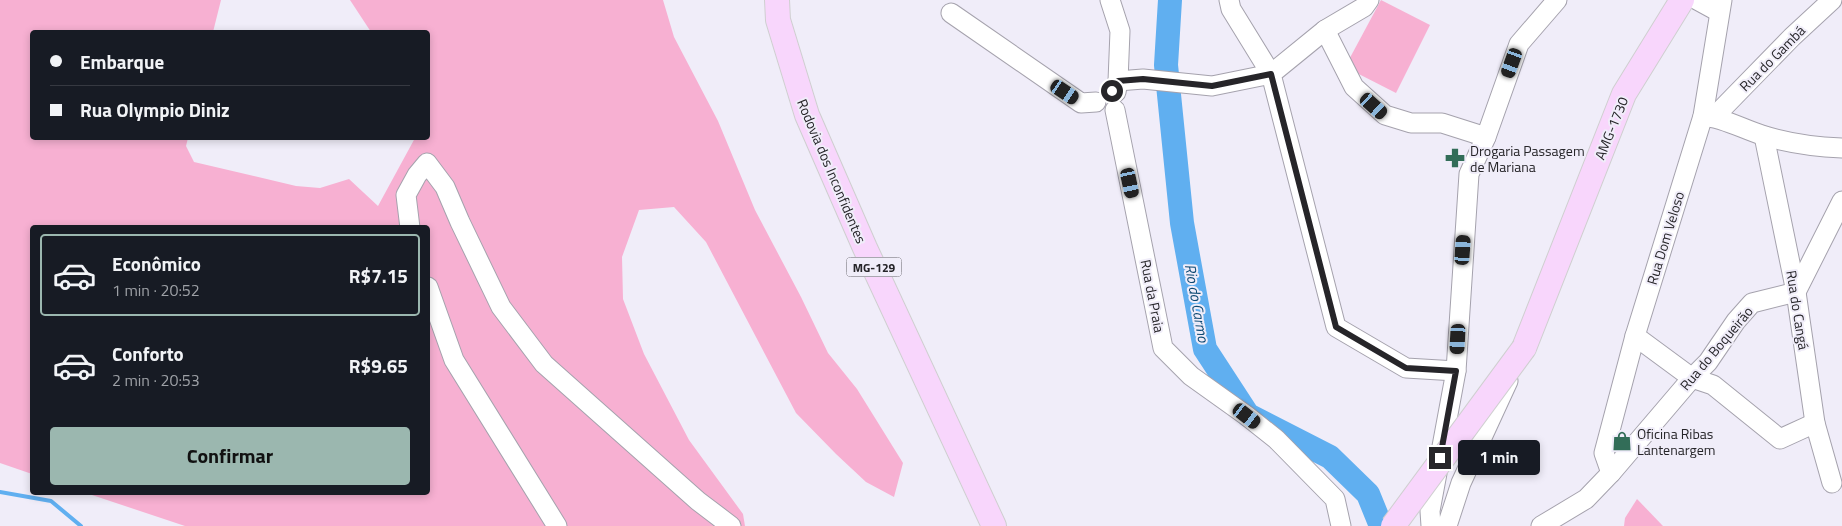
<!DOCTYPE html>
<html lang="pt">
<head>
<meta charset="utf-8">
<style>
  body { margin:0; font-family:"Titillium Web",sans-serif; background:#242831; color:#f1f3f6; height:100vh; display:flex; flex-direction:column; font-size:19px; white-space:nowrap }
  * { box-sizing:border-box; margin:0 }
  p { font-size:16px; color:#9ea1a6 }
  .icon { flex:none; width:28px; height:28px; fill:none; stroke:currentColor; stroke-width:2; stroke-linecap:round; stroke-linejoin:round }
  .map { position:relative; flex:1; overflow:hidden }
  .panel { position:absolute; left:30px; top:225px; width:400px; height:270px; display:flex; flex-direction:column; background:#171b24; border-radius:5px; box-shadow:0 2px 8px #0003 }
  .panel>* { flex:none }
  .hud { position:absolute; left:30px; top:30px; width:400px; height:110px; border-radius:5px; box-shadow:0 2px 8px #0003; display:grid; align-content:center; height:110px; padding:0 20px; background:#171b24 }
  .end { position:absolute; width:22px; height:22px; margin:-11px; border:6px solid #262529; background:#fff; box-shadow:0 0 0 2px #fff }
  .from { border-radius:50% }
  .bubble { position:absolute; height:35px; border-radius:5px; background:#171b24; box-shadow:0 2px 8px #0003; font-size:16px; font-weight:700; line-height:35px; text-align:center }
  .car { position:absolute; width:15px; height:30px; margin:-15px -8px; border-radius:6px; box-shadow:0 0 4px 1px #0007; background:linear-gradient(#222 24%,#8ab4d8 0 40%,#222 0 76%,#8ab4d8 0 86%,#222 0) }
  .hud b { display:flex; align-items:center; gap:18px; height:48px; font-size:19px }
  .hud b+b { border-top:1px solid #363941 }
  .hud i { width:12px; height:12px; background:#f1f3f6 }
  ul { padding:9px 0 0; list-style:none }
  li { display:flex; align-items:center; gap:15px; height:82px; margin:0 10px 8px; padding:0 10px; border:2px solid transparent; border-radius:5px }
  li div { flex:1 }
  li b { display:block; font-size:19px }
  li em { font-style:normal; font-weight:700 }
  li.active { border-color:#9bb7af }
  li>.icon { width:45px; height:45px; stroke-width:1.5 }
  .cta { display:flex; gap:10px; margin-top:auto; padding:10px 20px }
  .cta a { flex:1; height:58px; border-radius:5px; background:#9bb7af; color:#111; font-size:20px; font-weight:700; line-height:58px; text-align:center }
  .map>svg:first-child { display:block }
  .green { fill:#f7b0d2 }
  .lines { fill:none; stroke-linecap:round; stroke-linejoin:round }
  .stream { stroke:#60aff0; stroke-width:4 }
  .river { stroke:#60aff0; stroke-width:24 }
  .minor-casing { stroke:#a5a2ad; stroke-width:21 }
  .major-casing { stroke:#cfcfd0; stroke-width:26 }
  .minor { stroke:#fff; stroke-width:19 }
  .major { stroke:#f8d6fc; stroke-width:24 }
  .major-bridge-casing { stroke:#cfcfd0; stroke-width:26; stroke-linecap:butt }
  .major-bridge { stroke:#f8d6fc; stroke-width:24 }
  .route { stroke:#262529; stroke-width:6 }
  .labels { text-anchor:middle; dominant-baseline:central; stroke-width:4; stroke-linejoin:round; paint-order:stroke }
  .shield { fill:#f0edf9; stroke:#636167; stroke-width:1 }
  .shield-label { font-size:12px; font-weight:bold; fill:#262529 }
  .street-label { font-size:14px; fill:#262529; stroke:#f0edf9 }
  .poi-label { font-size:14px; fill:#262529; stroke:#f0edf9; text-anchor:start }
  .water-label { font-size:15px; font-style:italic; fill:#0b4872; stroke:#f0edf9 }
</style>
</head>
<body>
<div class="map">
<svg width="1842" height="526" viewBox="0 0 1842 526">
  <rect width="100%" height="100%" fill="#f0edf9"/>
  <g class="green">
    <polygon points="0,0 221,0 213,32 32,32 32,138 188,138 186,146 194,162 296,186 320,188 349,179 378,206 415,138 428,138 428,32 371,32 350,0 663,0 674,37 718,121 755,210 801,297 828,353 857,389 903,463 894,497 866,482 836,454 796,413 706,242 674,207 639,210 622,257 623,299 644,354 689,440 743,514 745,526 185,526 86,493 428,492 428,228 32,228 32,474 0,463"/>
    <polygon points="1381,0 1430,25 1396,93 1345,67"/>
    <polygon points="1637,499 1663,526 1624,526 1625,518"/>
  </g>
  <g class="lines">
    <polyline class="stream" points="0,492 51,501 81,526"/>
    <polyline class="river" points="1170,0 1166,65 1182,223 1205,349 1248,415 1330,457 1368,494 1381,526"/>
    <defs>
      <g id="minor">
        <polyline points="1110,0 1120,31 1118,81 1116,92"/>
        <polyline points="1369,0 1364,7 1325,30 1271,74 1336,327 1406,368 1456,371"/>
        <polyline points="1697,0 1719,12"/>
        <polyline points="951,13 1081,103 1096,102"/>
        <polyline points="1325,30 1354,87 1385,115 1411,123 1442,123 1486,137"/>
        <polyline points="1118,81 1143,79 1212,86 1271,74 1231,9 1229,0"/>
        <polyline points="1115,110 1163,348 1191,376 1247,416 1276,439 1335,499 1341,526"/>
        <path d="M1703,116C1724,118 1743,129 1762,135C1787,143 1816,147 1842,148"/>
        <polyline points="1714,117 1792,37 1832,0"/>
        <polyline points="1764,136 1796,292 1815,423 1832,483"/>
        <polyline points="410,228 406,195 417,175 427,163 445,187 460,222 501,307 544,364 698,501 731,526"/>
        <polyline points="428,287 454,360 557,526"/>
        <polyline points="1635,336 1692,378 1713,385 1780,439 1815,423"/>
        <polyline points="1611,473 1604,453 1635,336 1703,116 1722,0"/>
        <polyline points="1431,526 1430,511 1456,371 1469,174 1486,137 1519,44 1557,0"/>
        <polyline points="1447,526 1461,483 1508,381"/>
        <polyline points="1541,526 1586,499 1611,473 1692,378 1708,362 1736,321 1752,303 1796,292 1842,201"/>
      </g>
      <g id="major">
        <polyline points="777,0 778,20 807,115 865,248 994,526"/>
        <polyline points="1524,348 1624,94 1682,0"/>
      </g>
    </defs>
    <use href="#minor" class="minor-casing"/>
    <use href="#major" class="major-casing"/>
    <use href="#minor" class="minor"/>
    <use href="#major" class="major"/>
    <defs>
      <polyline id="major-bridge" points="1393,526 1524,348"/>
    </defs>
    <use href="#major-bridge" class="major-bridge-casing"/>
    <use href="#major-bridge" class="major-bridge"/>
  </g>
  <g class="lines">
    <polyline class="route" points="1112,91 1116,93 1118,81 1143,79 1212,86 1271,74 1336,327 1406,368 1456,371 1440,458"/>
  </g>
  <defs>
    <symbol id="pharmacy-bare" viewBox="-9 -9 18 18"><path d="M-2-6h4v4h4v4h-4v4h-4v-4h-4v-4h4Z" fill="#326d58" stroke="#f0edf9" stroke-width="2.5" paint-order="stroke"/></symbol>
    <symbol id="shop-bare" viewBox="-9 -9 18 18"><path d="M-5-2.5h2.3a2.7 3.5 0 0 1 5.4 0H5L5.5 6h-11ZM-1.5-2.5h3a1.5 2.3 0 0 0-3 0Z" fill="#326d58" stroke="#f0edf9" stroke-width="2.5" paint-order="stroke"/></symbol>
  </defs>
  <g fill-rule="evenodd">
    <use href="#pharmacy-bare" x="1441" y="144" width="28" height="28"/>
    <use href="#shop-bare" x="1608" y="427" width="28" height="28"/>
  </g>
  <g class="labels">
    <rect class="shield" x="846.5" y="257.5" width="55" height="19" rx="4"/>
    <g class="shield-label">
      <text x="874" y="267">MG-129</text>
    </g>
    <g class="street-label">
      <text transform="translate(1772 58) rotate(-45)">Rua do Gambá</text>
      <text transform="translate(1611 128) rotate(-68)">AMG-1730</text>
      <text transform="translate(832 171) rotate(67)">Rodovia dos Inconfidentes</text>
      <text transform="translate(1665 238) rotate(-73)">Rua Dom Veloso</text>
      <text transform="translate(1153 296) rotate(79)">Rua da Praia</text>
      <text transform="translate(1798 310) rotate(81)">Rua do Cangá</text>
      <text transform="translate(1716 348) rotate(-50)">Rua do Boqueirão</text>
    </g>
    <g class="poi-label">
      <text x="1470" y="150">Drogaria Passagem<tspan x="1470" dy="16">de Mariana</tspan></text>
      <text x="1637" y="433">Oficina Ribas<tspan x="1637" dy="16">Lantenargem</tspan></text>
    </g>
    <g class="water-label">
      <text transform="translate(1197 303) rotate(80)">Rio do Carmo</text>
    </g>
  </g>
</svg>
<i class="end from" style="left:1112px;top:91px"></i>
<i class="end" style="left:1440px;top:458px"></i>
<div class="bubble" style="left:1458px;top:440px;width:82px">1 min</div>
<i class="car" style="left:1512px;top:63px;rotate:200deg"></i>
<i class="car" style="left:1065px;top:92px;rotate:124deg"></i>
<i class="car" style="left:1374px;top:106px;rotate:132deg"></i>
<i class="car" style="left:1130px;top:183px;rotate:168deg"></i>
<i class="car" style="left:1463px;top:250px;rotate:4deg"></i>
<i class="car" style="left:1458px;top:339px;rotate:183deg"></i>
<i class="car" style="left:1247px;top:416px;rotate:128deg"></i>
<div class="hud">
<b><i class="from"></i>Embarque</b>
<b><i></i>Rua Olympio Diniz</b>
</div>
<section class="panel">
<ul>
<li class="active"><svg class="icon" aria-label="car" viewBox="0 0 24 24"><path d="M5 17H2v-5l4-1 3-4h7l3 4 3 1v5h-3M9 17h6M6 11h13"/><circle cx="7" cy="17" r="2"/><circle cx="17" cy="17" r="2"/></svg><div><b>Econômico</b><p>1 min · 20:52</p></div><em>R$7.15</em></li>
<li><svg class="icon" aria-label="car" viewBox="0 0 24 24"><path d="M5 17H2v-5l4-1 3-4h7l3 4 3 1v5h-3M9 17h6M6 11h13"/><circle cx="7" cy="17" r="2"/><circle cx="17" cy="17" r="2"/></svg><div><b>Conforto</b><p>2 min · 20:53</p></div><em>R$9.65</em></li>
</ul>
<div class="cta"><a>Confirmar</a></div>
</section>
</div>
</body>
</html>
